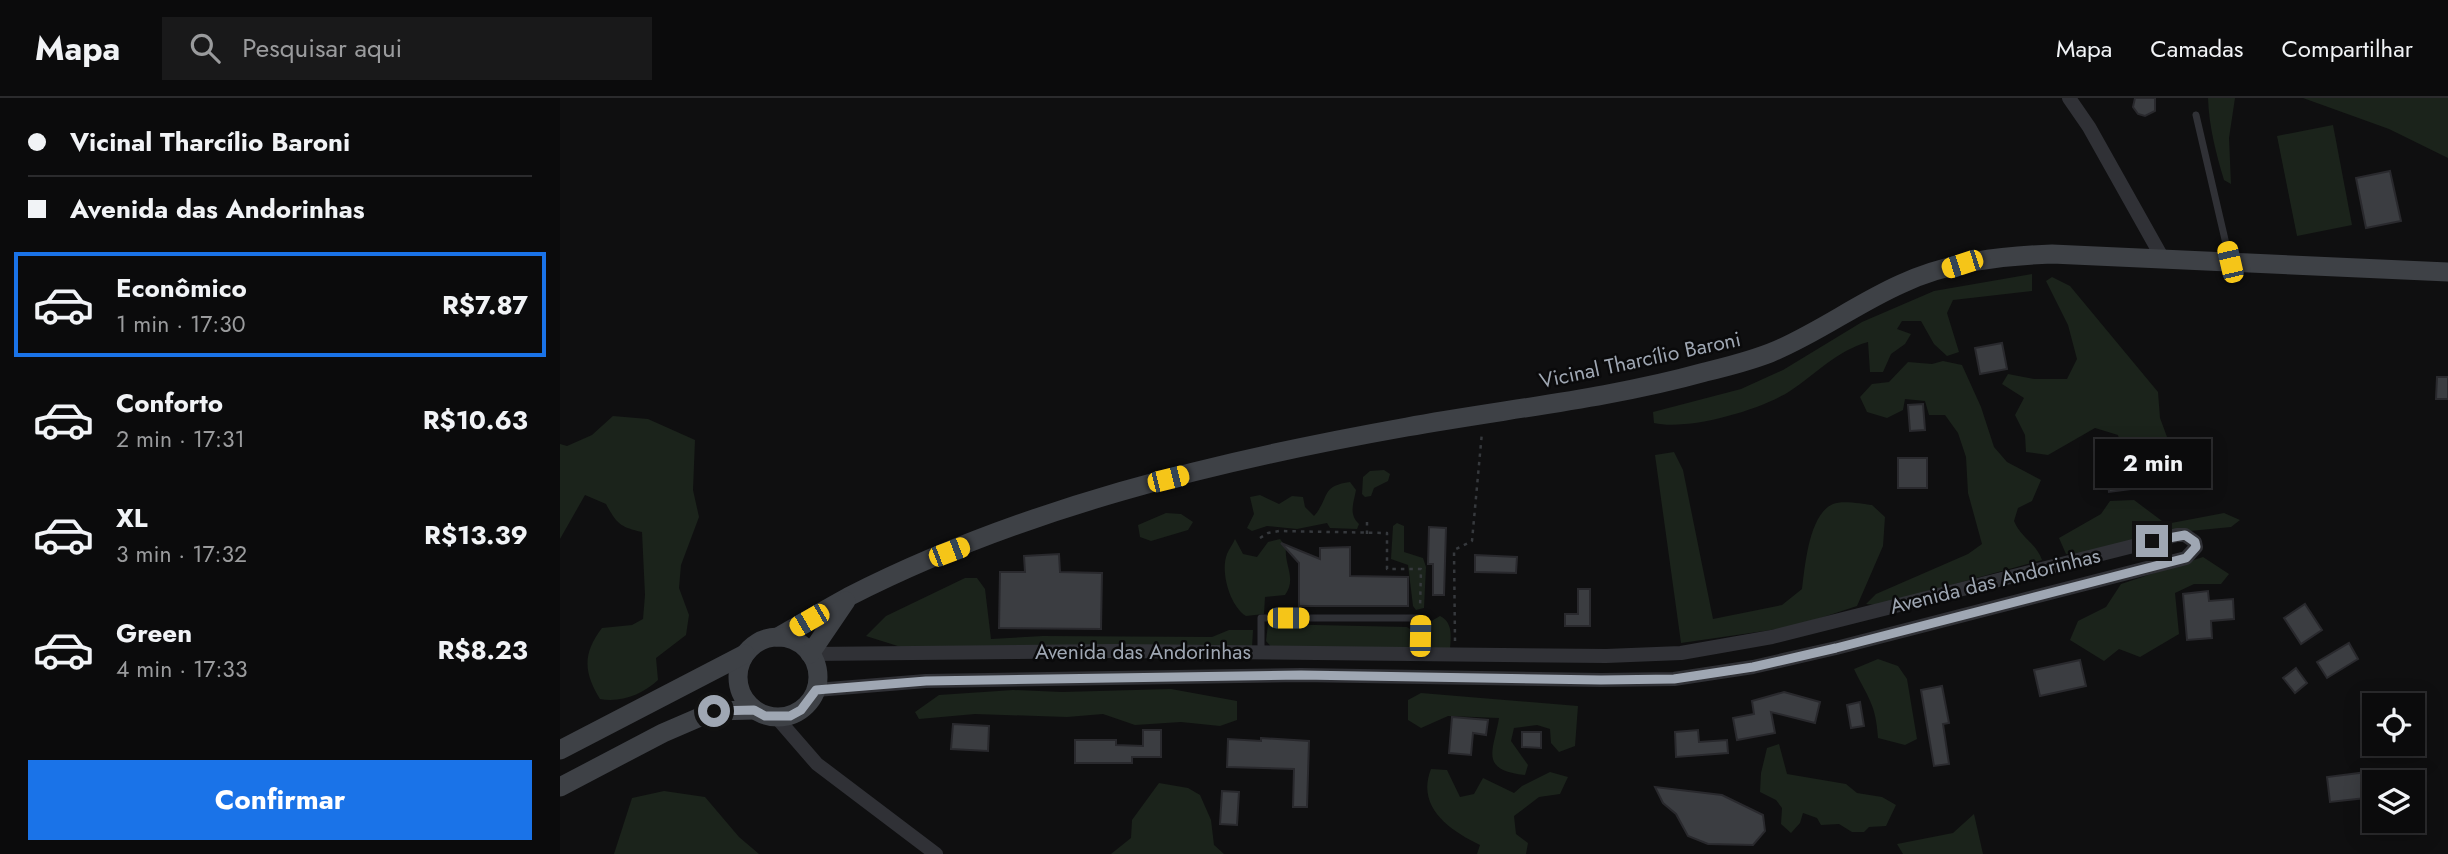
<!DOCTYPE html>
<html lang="pt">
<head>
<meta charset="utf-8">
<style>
  body { margin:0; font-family:Jost,sans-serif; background:#19191a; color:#f1f3f6; height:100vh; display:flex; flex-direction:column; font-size:26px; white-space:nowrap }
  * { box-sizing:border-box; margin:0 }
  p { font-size:23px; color:#9a9b9d }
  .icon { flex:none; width:38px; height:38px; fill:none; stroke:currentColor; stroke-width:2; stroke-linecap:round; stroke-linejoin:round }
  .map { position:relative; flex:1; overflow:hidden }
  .sheet { display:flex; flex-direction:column; background:#0b0b0c; width:560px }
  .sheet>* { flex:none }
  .hud { display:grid; align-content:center; height:154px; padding:0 28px; background:#0b0b0c }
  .controls { position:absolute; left:1802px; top:595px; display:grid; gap:14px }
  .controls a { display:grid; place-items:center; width:63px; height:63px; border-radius:0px; background:#0b0b0c; box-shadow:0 4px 18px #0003,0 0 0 2px #2b2b2d; font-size:35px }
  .end { position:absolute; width:32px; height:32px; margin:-16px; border:9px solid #9fa7b3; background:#111; box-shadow:0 0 0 4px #111 }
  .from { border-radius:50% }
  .bubble { position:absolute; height:49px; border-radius:0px; background:#0b0b0c; box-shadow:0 4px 18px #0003,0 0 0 2px #2b2b2d; font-size:23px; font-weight:700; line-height:49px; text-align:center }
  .car { position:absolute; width:21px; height:42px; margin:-21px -10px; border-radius:9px; box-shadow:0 0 5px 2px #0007; background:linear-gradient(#f5c518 24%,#345 0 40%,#f5c518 0 76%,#345 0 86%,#f5c518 0) }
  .hud b { display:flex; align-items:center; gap:24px; height:66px; font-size:26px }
  .hud b+b { border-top:2px solid #2b2b2d }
  .hud i { width:18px; height:18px; background:#f1f3f6 }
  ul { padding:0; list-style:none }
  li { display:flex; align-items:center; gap:21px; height:105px; margin:0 14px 10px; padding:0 14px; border:4px solid transparent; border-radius:0px }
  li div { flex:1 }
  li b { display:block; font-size:26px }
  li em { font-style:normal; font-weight:700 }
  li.current { border-color:#1a73e8 }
  li>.icon { width:63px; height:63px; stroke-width:1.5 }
  .cta { display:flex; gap:14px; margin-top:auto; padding:14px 28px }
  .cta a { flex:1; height:80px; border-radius:0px; background:#1a73e8; color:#fff; font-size:28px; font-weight:700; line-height:80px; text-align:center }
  header { display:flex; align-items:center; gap:42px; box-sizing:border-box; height:98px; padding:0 35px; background:#0b0b0c; border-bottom:2px solid #2b2b2d }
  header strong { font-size:33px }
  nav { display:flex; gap:38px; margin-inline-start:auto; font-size:24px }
  .search { width:490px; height:63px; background:#19191a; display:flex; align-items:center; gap:18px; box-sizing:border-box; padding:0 24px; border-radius:0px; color:#9a9b9d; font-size:26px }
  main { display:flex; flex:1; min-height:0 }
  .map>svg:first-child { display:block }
  .green { fill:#1b231b }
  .building { fill:#3b3d41; stroke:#29292d; stroke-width:2 }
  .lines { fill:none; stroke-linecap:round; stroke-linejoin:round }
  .path { stroke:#36393d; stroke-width:2.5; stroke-dasharray:3.5 5; stroke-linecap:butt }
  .service { stroke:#303136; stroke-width:7 }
  .minor { stroke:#303136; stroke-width:14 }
  .secondary { stroke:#3e4146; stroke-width:19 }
  .route { stroke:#9fa7b3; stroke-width:9 }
  .labels { text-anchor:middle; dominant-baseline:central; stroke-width:5; stroke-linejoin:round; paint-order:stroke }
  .street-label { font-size:21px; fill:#9fa7b3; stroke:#0a0a0b }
</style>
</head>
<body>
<header>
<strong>Mapa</strong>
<div class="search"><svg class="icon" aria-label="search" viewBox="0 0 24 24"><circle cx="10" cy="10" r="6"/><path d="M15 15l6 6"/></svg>Pesquisar aqui</div>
<nav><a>Mapa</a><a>Camadas</a><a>Compartilhar</a></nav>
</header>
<main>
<section class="sheet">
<div class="hud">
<b><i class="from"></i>Vicinal Tharcílio Baroni</b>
<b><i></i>Avenida das Andorinhas</b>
</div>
<ul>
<li class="current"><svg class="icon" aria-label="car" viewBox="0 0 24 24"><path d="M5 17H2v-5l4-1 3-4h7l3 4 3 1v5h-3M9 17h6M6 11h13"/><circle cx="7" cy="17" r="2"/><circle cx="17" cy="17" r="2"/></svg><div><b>Econômico</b><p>1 min · 17:30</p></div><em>R$7.87</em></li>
<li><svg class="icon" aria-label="car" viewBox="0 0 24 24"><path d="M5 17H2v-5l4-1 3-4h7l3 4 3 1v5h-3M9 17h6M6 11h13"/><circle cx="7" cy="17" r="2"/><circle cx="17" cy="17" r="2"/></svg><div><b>Conforto</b><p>2 min · 17:31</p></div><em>R$10.63</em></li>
<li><svg class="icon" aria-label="car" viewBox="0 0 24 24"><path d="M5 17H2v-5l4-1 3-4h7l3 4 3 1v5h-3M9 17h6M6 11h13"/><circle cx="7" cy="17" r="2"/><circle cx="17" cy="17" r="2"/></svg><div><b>XL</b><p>3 min · 17:32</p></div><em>R$13.39</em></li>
<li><svg class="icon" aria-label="car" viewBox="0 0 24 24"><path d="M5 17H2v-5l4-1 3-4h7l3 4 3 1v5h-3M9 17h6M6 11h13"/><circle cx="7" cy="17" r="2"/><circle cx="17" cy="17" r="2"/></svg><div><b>Green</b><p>4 min · 17:33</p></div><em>R$8.23</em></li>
</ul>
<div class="cta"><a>Confirmar</a></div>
</section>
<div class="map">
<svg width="1888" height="756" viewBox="0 0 1888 756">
  <rect width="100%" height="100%" fill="#0f0f10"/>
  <g class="green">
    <path d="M1648,0H1675L1669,40L1671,86L1664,82C1656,55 1649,29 1648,0Z"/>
    <polygon points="1743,0 1888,0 1888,60 1829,31"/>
    <polygon points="1773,27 1792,127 1737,138 1717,38"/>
    <path d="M1472,176V193L1393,202L1387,215L1399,254L1387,258L1374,246L1361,223H1342L1337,231L1351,236L1345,246L1331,256L1323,274H1310L1308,244C1276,253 1256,276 1230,293C1201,312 1128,333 1094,325L1093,314L1181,291L1223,272L1302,224L1374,193Z"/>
    <path d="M1492,179L1510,188L1598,294L1600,320L1610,347C1593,355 1581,356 1562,351L1558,337L1535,330L1488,357L1466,354L1465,337L1455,317L1464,300L1442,286L1448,276L1474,281H1507L1517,261L1508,227L1486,183Z"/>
    <path d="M1383,263L1402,267L1421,309L1434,349L1447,364L1481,382L1472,403L1458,410L1454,423C1461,440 1476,445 1482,462L1317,507L1306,506L1316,496L1408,456L1422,446L1408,395L1406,359L1398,335L1385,317H1369L1365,303L1345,301L1343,312L1327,320L1307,314L1300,299L1312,286L1329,284L1348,264L1372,266Z"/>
    <path d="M53,318L88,321L135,342L133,392L139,419L121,467L119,490L129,517L126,537L96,560L98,582C83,596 61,605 40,601C24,575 22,556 42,530L72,527L83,521L85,497L82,434C60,429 57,426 46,406L25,397L0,441V346L7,348L32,337Z"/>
    <path d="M1114,354L1123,372L1153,521L1222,507L1242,491C1245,468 1249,416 1273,406C1283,402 1302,406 1312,407L1325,419L1323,448L1297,508L1233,529L1121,545L1095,357Z"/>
    <polygon points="824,372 830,376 828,383 814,390 811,398 805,399 802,396 803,379 810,373"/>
    <path d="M790,384L796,392C794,404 788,416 799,426L797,431L770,430L767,425L737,431L707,428L692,433L687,430L694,416L690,399L700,397L719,406L732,398L743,399L745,409L754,418C770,400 760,388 790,384Z"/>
    <polygon points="1574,402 1606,426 1664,415 1680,422 1671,429 1599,436 1529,454 1506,456 1499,440 1541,416 1550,403"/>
    <polygon points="606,415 621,416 633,424 628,432 591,443 580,439 578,427"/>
    <polygon points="837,425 844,428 844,454 863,460 866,469 864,510 856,512 853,508 848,467 831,461 833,428"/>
    <path d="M675,441L683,456L697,459L708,444L720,441L726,449C724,468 737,480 725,497L705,499L704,516L686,518C670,508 660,474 667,456C669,451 673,446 675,441Z"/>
    <polygon points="1643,459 1669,476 1661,486 1634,486 1615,495 1619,536 1580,559 1559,551 1544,563 1510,542 1518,523 1546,509 1561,486"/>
    <polygon points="405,480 417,480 425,491 431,541 483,538 652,539 669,532 693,532 692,550 344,550 306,538 326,518"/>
    <path d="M880,518C893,524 891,539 890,551L866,552V541L869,536L868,525Z"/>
    <polygon points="708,526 847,529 853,533 855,552 713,551 706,543"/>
    <path d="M1318,561L1338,568L1347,581L1357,641L1345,647L1318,640C1316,606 1308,600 1294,571Z"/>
    <polygon points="611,591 677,603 677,622 660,628 621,624 575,627 543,616 507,619 415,616 359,621 355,614 379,597 453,592 502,594"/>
    <path d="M861,595L1018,608L1015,648L999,654L991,645L990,631L977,627L954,630L951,643L968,667L965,677C918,672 934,652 939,620L888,618L861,630L848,622V602Z"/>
    <polygon points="1219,646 1227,676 1286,686 1297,695 1322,699 1336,707 1326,728 1309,729 1304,734 1292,734 1279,726 1261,727 1257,720 1243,715 1240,725 1231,735 1221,726 1222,710 1216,702 1200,694 1201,675 1207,650"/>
    <path d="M871,671L887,672L900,699L914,696L923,680L954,695L962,688L990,674L1008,679L1000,696L979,699L954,718L956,736L968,745L966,756H917L920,747C889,732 856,709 871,671Z"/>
    <polygon points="599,685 628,690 640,697 651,722 654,747 664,756 551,756 571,740 572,722"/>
    <polygon points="104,693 145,699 179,739 199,756 54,756 72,700"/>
    <polygon points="1414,716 1423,756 1343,756 1337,746 1393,735"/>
  </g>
  <g class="building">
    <polygon points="1575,0 1595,0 1595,13 1585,18 1578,16 1573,9"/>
    <polygon points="1830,73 1841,123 1806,130 1796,80"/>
    <polygon points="1442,245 1447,271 1420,276 1415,250"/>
    <polygon points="1877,279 1888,279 1888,301 1876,301"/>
    <polygon points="1363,306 1365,332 1350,333 1348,307"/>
    <rect x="1338" y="360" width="29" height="30"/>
    <polygon points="1568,363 1572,391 1549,394 1545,366"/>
    <polygon points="869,429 886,430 884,497 873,497 873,466 868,466"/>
    <polygon points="721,445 760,461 760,450 790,449 790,478 848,479 848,508 739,508 739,465"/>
    <polygon points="499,456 500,474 542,475 541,531 439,530 440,474 465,474 464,458"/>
    <polygon points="915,457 957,459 956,475 915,474"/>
    <polygon points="1018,491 1030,491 1030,528 1005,528 1005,516 1018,516"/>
    <polygon points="1648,493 1649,503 1673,501 1674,521 1651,523 1652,540 1627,542 1623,496"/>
    <polygon points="1745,506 1762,532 1741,546 1724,520"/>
    <polygon points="1789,545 1798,561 1767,580 1757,564"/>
    <polygon points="1520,562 1526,588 1480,598 1474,572"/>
    <polygon points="1736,570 1747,585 1735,595 1723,580"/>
    <polygon points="1382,588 1389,625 1383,626 1389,666 1374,668 1361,592"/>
    <polygon points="1224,594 1260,604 1255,625 1211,614 1215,635 1177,642 1173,620 1194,616 1192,603"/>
    <polygon points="1300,604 1304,628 1291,630 1287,607"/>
    <polygon points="892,619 928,622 926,637 913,635 911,657 889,655"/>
    <polygon points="393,626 429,628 428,653 391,651"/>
    <polygon points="583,632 601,632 601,659 572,659 572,665 515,665 515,642 556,642 556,647 583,648"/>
    <polygon points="1138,632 1139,644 1167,642 1168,655 1116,659 1115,634"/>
    <polygon points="962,634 981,634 981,650 962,649"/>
    <polygon points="701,640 749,643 747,709 733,709 734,671 667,669 668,641 701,643"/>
    <polygon points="1815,673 1815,699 1770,704 1767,679"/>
    <polygon points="1095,689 1162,697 1203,717 1205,733 1193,747 1148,746 1128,738 1116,716 1103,705"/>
    <polygon points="662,693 679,694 677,727 660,726"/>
  </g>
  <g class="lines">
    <g class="path">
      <polyline points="807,436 807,420"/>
      <polyline points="700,440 708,435 719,433 827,435 827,471 861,471 860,510"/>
      <polyline points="895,543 894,452 912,443 922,334"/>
    </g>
    <g class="service">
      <polyline points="1636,17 1670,163"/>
      <polyline points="701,555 701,520 860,520 860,556"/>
    </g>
    <g class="minor">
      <polyline points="1509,0 1529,29 1603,161"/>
      <polyline points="250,556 556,553 1046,558 1121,555 1212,539 1617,437 1625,437 1635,444 1636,449 1626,460 1276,550 1193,569 1114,581 1041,582 741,577 366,583 256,592"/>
      <polyline points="217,620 257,666 376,756"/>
    </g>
    <g class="secondary">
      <path d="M218,539C241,526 264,512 288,499C462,410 656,363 847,329C946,311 1048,301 1145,274C1166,269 1189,263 1210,255C1255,237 1296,206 1341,186C1388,164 1440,158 1492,156L1888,174"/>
      <circle cx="218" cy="579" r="40"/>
      <polyline points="250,556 286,503"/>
      <polyline points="0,652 185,556"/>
      <polyline points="0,689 103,635 154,613 194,612"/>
    </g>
  </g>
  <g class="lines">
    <polyline class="route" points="154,613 194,612 205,618 230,618 241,612 256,592 366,583 741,577 1041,582 1114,581 1193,569 1276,550 1626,460 1636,449 1635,444 1625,437 1592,443"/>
  </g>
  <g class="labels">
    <g class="street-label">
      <text transform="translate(1080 262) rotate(-12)">Vicinal Tharcílio Baroni</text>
      <text transform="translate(1435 483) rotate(-14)">Avenida das Andorinhas</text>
      <text x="583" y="554">Avenida das Andorinhas</text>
    </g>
  </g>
</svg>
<div class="controls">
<a><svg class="icon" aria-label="locate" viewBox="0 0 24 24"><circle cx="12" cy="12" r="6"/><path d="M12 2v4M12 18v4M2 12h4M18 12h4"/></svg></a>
<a><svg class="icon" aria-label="layers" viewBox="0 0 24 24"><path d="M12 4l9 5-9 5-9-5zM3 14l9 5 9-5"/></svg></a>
</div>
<i class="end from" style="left:154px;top:613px"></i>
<i class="end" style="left:1592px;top:443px"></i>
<div class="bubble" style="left:1535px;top:341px;width:116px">2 min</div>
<i class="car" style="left:1670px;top:164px;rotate:347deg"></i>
<i class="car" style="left:1402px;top:166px;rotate:252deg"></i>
<i class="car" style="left:608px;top:381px;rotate:76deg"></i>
<i class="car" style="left:389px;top:454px;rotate:69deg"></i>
<i class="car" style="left:728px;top:520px;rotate:90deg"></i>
<i class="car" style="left:249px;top:522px;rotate:240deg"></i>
<i class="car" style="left:860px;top:538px;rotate:1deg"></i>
</div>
</main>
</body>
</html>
